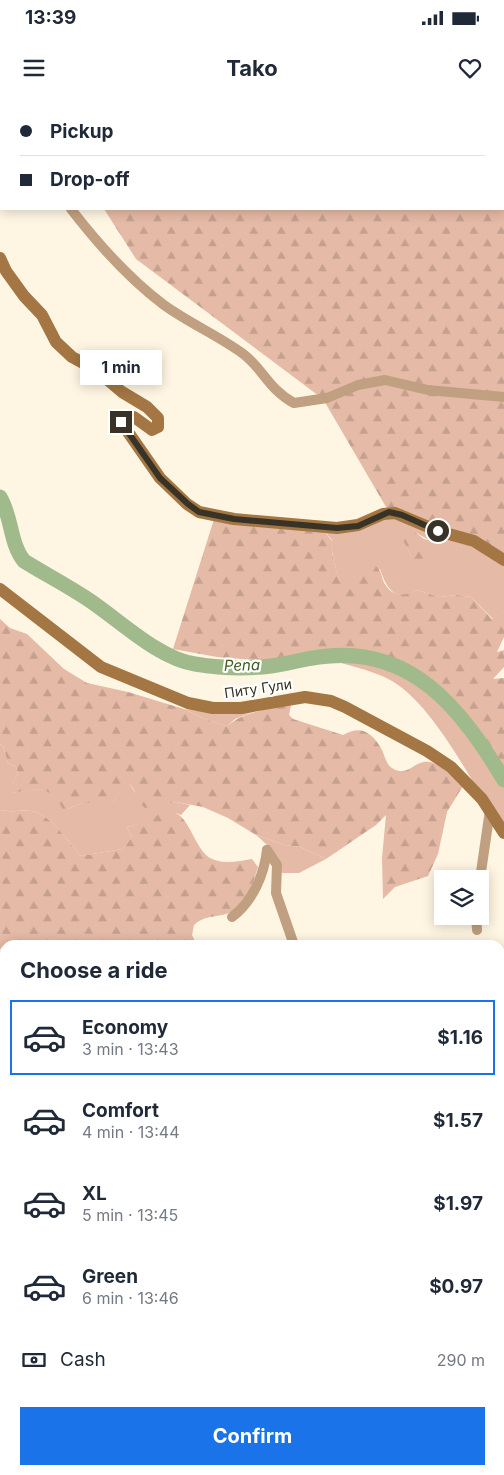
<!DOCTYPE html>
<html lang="en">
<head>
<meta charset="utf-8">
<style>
  body { margin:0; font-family:Inter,sans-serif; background:#f2f2f3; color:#1f2937; height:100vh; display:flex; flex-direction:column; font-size:19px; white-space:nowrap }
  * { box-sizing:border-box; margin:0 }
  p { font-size:16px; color:#747a83 }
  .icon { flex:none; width:28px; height:28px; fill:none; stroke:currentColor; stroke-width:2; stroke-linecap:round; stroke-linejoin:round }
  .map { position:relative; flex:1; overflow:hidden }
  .details { position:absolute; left:0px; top:840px; width:505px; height:535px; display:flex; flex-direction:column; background:#fff; border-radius:15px 15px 0 0; box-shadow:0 2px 12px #0003 }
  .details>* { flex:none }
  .hud { position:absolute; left:0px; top:0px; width:505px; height:110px; box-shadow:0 2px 12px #0003; display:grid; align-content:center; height:110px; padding:0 20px; background:#fff }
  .fabs { position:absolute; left:434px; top:770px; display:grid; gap:10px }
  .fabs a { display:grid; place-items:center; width:55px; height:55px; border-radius:0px; background:#fff; box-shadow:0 2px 12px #0003; font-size:25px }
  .end { position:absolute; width:22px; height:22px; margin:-11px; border:6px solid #383326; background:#fff; box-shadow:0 0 0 2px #fff }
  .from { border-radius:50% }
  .bubble { position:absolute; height:35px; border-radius:0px; background:#fff; box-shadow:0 2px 12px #0003; font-size:16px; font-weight:700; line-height:35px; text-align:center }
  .hud b { display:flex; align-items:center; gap:18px; height:48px; font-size:19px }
  .hud b+b { border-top:1px solid #e0e1e3 }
  .hud i { width:12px; height:12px; background:#1f2937 }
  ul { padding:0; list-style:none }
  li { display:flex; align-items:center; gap:15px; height:75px; margin:0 10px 8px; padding:0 10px; border:2px solid transparent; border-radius:0px }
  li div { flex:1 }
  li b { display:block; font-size:19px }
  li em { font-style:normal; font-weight:700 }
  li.current { border-color:#1a73e8 }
  li>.icon { width:45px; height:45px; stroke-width:1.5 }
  h2 { padding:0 20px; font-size:22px; line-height:60px }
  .pay { display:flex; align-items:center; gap:12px; height:55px; padding:0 20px; font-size:19px }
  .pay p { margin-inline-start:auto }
  .cta { display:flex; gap:10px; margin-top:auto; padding:10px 20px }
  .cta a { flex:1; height:58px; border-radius:0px; background:#1a73e8; color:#fff; font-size:20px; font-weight:700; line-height:58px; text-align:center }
  .status { display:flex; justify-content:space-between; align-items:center; height:35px; padding:0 25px; background:#fff; direction:ltr }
  .status svg { height:14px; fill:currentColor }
  header { display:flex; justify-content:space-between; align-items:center; height:65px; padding:0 20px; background:#fff; font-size:22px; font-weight:700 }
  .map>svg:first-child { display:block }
  .grass { fill:#e5baa6; fill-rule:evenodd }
  .forest { fill:url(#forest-firs) }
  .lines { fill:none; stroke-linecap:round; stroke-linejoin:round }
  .river { stroke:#a1ba8c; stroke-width:15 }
  .street { stroke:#c0a080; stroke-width:10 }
  .secondary { stroke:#a37643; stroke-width:12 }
  .route { stroke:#383326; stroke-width:6 }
  .labels { text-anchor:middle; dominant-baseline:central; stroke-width:4.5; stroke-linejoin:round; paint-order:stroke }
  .street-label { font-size:14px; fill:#383326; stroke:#fff }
  .water-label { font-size:15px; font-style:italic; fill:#3c5c1a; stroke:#fff }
</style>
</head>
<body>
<div class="status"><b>13:39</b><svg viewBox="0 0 49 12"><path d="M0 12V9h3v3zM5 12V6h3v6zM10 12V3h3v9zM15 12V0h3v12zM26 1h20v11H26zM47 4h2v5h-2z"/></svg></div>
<header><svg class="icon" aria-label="menu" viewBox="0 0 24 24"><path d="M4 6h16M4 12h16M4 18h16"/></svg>Tako<svg class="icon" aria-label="heart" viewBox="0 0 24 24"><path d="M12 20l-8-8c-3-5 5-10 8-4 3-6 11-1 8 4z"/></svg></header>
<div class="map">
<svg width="504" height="1375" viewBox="0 0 504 1375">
  <defs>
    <pattern id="forest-firs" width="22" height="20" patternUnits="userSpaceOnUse" patternTransform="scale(1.25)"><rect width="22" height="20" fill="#e5baa6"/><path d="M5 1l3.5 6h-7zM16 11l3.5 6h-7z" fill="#c5a08f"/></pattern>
  </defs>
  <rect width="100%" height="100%" fill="#fef6e2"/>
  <g class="grass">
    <path d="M389,412L504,460V511L493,519L471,497L457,495L439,497L417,490C395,504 386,487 380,469L342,486C336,471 331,456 332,440L321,427ZM411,430L429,440L410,466L411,456L400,433Z"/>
    <path d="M353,554C412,560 454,604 485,650C491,659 500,669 504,679C504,692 504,719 504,733C476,690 435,606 392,581C371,569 342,564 319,557Z"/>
    <polygon points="184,609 207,612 253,612 235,619 227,626 205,619"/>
    <path d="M0,644L3,646L8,663L16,667L18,674L12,683V693C38,689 48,683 63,708L68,709L82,703H112L128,682L145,707L176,702L190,705L181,715C162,707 163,715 147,722C141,724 134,725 127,727L132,737L122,749L81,756C67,741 53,716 32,711C21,709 10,713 0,710Z"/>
    <path d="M256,735L285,745L300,747L326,759L299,773H282C279,756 269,746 256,735Z"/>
    <polygon points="59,840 73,841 78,845 46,845"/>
    <path d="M5,898V946C0,933 0,909 5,898Z"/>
    <polygon points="5,963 5,986 0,989 0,968"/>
    <polygon points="0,1310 5,1313 5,1337 0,1339"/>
    <polygon points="97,1370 285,1370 291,1375 98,1375"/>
  </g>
  <g class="forest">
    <polygon points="0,0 504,0 504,460 389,412 323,299 136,159 104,109 504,109 504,1 1,1 1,20"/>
    <path d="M215,416L321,427L332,441C331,456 336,471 342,485L361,477L372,463C385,472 379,477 387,487C394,497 407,496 417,490L439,497L457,495L471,497L492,519L504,511V537L497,552L504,550V567L493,579L504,578V673L458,604L406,564L357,550L320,551L266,561L217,557L173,549Z"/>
    <path d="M411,429L424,439L429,440C428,452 423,466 409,466L411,456L399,432Z"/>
    <path d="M0,519L10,528L27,534L64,569L87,583L128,592L184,609L205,619L227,626C245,611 268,609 291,605L289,615L293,619L343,635C360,625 371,631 381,648C385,655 385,663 392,668C406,677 412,664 424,662C438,660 455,676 463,686L447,712L438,754L428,776L395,787L383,799L382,758L386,715L376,725L326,759L300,747L285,745L256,735L228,718L203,707L176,702L145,708C136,700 137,690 128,683L112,703H82L68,709H63C48,683 39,689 12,693V683L18,674L16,667L8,663L3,646L0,644Z"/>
    <path d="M0,710C10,713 21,709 32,711C53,716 67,741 81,756L122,749L132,737L127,727C138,724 149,722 159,714C163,712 166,710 170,711C190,714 193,747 210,758C222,765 239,761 252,759L258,767C253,784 245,809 226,814C215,817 203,816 194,825L192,835L197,845H78C66,835 56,844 44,845C31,846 19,845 7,842L0,849Z"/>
    <polygon points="0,934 5,946 5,963 0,968"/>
    <polygon points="5,986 5,1060 0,1064 0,989"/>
    <polygon points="0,1065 5,1065 5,1313 0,1310"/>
    <polygon points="504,1153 504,1375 291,1375 285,1370 500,1370 500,1154"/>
    <polygon points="5,1337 5,1370 97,1370 98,1375 0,1375 0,1339"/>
  </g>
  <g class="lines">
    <path class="river" d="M0,397C12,417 10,444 24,461C45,474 68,486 89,500C119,520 159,559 195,564C219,568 248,569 271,566C287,564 303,559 319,557C412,544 461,609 504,680"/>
    <g class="street">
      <polyline points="0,52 1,53"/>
      <path d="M71,109C98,144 128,178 164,205C189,223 217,235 242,253C262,267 268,289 294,303L327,298L358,285L385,280L428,290L504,297"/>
      <polyline points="267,750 277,765 276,793 294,845"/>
      <polyline points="480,779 490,710"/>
      <polyline points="476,816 477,830"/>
      <path d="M232,817C253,801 264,775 267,750"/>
      <polyline points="500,926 504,925"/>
      <polyline points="500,1023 504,1030"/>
    </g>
    <g class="secondary">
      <polyline points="0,158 6,171 24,196 42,215 56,242 72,257 96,270 122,292 147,307 158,318 158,327 152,330 134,317 125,315 121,322 160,378 187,404 199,412 234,419 337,428 358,425 383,414 395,413 438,431 474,441 504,460"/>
      <polyline points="0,489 101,567 188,603 213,608 241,608 305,597 331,601 345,607 427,651 451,667 482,699 504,733"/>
    </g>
  </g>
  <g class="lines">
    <polyline class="route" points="121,322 160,378 188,404 199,412 234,419 337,428 358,426 389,412 402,415 438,431"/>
  </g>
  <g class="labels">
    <g class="street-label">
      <text transform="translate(258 588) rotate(-8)">Питу Гули</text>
    </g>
    <g class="water-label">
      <text transform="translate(242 565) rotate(-1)">Pena</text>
    </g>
  </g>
</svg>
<div class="fabs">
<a><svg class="icon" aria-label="layers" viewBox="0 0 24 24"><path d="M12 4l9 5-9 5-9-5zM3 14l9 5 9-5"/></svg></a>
</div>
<i class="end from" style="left:438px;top:431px"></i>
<i class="end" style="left:121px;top:322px"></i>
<div class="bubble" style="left:80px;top:250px;width:82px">1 min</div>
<div class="hud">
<b><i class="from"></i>Pickup</b>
<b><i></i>Drop-off</b>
</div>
<section class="details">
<h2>Choose a ride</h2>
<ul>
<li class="current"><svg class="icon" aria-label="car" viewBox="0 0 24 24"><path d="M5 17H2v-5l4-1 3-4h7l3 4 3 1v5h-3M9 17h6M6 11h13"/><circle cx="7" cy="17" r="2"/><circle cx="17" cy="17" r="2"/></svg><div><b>Economy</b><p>3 min · 13:43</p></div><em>$1.16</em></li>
<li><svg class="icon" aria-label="car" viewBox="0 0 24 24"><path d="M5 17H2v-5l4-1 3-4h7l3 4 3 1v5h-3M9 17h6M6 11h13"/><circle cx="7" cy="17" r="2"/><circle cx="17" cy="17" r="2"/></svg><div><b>Comfort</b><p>4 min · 13:44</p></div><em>$1.57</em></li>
<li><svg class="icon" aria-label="car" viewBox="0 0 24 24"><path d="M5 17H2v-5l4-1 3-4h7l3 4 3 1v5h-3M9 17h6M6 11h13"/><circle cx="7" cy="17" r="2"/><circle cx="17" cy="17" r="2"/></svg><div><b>XL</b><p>5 min · 13:45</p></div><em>$1.97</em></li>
<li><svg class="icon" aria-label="car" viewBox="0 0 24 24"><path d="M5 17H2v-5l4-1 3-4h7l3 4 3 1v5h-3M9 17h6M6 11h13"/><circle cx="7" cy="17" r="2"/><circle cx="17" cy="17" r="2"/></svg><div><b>Green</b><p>6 min · 13:46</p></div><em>$0.97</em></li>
</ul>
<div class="pay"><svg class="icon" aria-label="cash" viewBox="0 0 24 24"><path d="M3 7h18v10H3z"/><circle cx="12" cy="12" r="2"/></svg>Cash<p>290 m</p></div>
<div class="cta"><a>Confirm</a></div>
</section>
</div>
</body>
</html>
